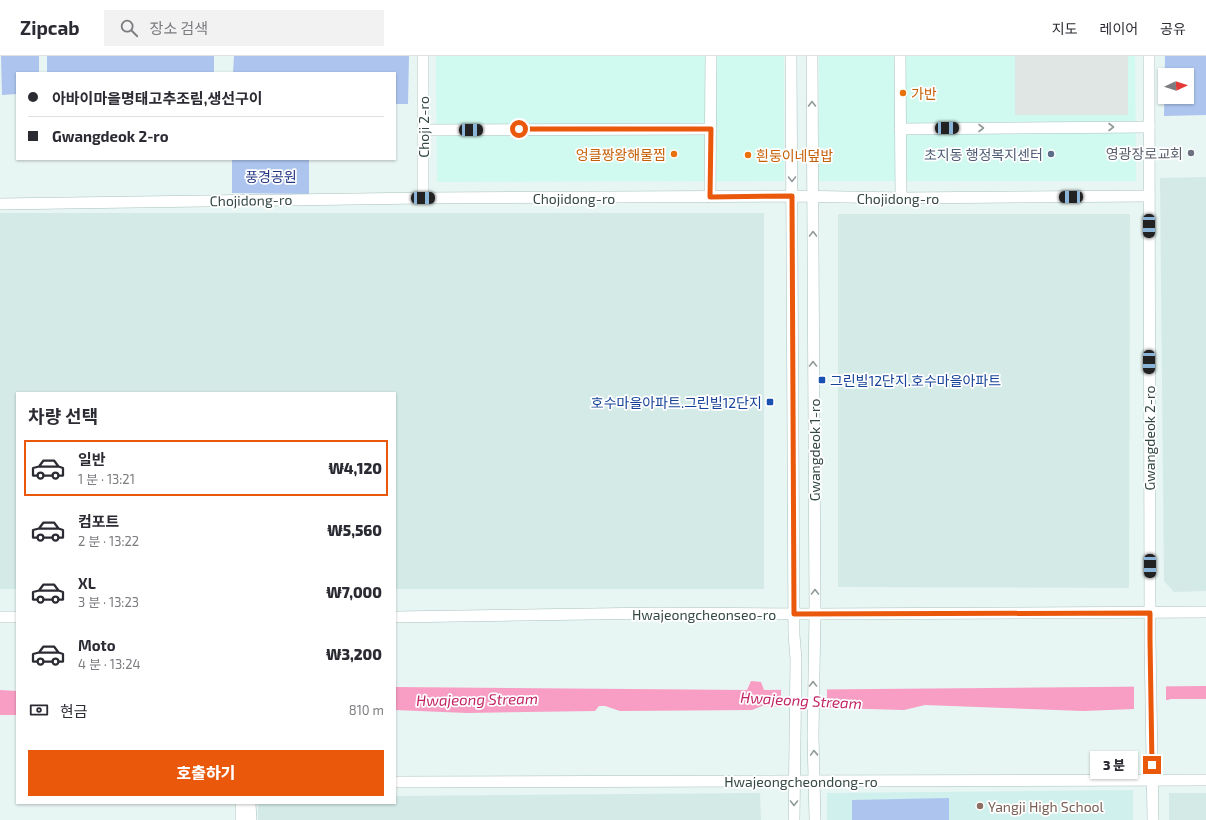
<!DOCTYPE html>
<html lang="ko">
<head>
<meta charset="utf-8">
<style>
  body { margin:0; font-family:"Exo 2","Noto Sans KR",sans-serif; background:#f2f2f3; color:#2b2b33; height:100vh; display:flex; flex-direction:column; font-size:15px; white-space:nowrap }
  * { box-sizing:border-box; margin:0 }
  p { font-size:13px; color:#7c7c81 }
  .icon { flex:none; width:22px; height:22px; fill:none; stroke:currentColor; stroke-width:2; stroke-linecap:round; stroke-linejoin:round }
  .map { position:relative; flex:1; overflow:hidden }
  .sheet { position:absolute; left:16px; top:336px; width:380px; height:412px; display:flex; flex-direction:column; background:#fff; border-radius:0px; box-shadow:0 1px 3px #0004 }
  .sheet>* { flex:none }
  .banner { position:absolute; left:16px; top:16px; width:380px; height:88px; border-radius:0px; box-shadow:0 1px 3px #0004; display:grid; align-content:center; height:88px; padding:0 12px; background:#fff }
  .needle { width:26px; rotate:86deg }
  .fabs { position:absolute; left:1158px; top:12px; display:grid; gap:8px }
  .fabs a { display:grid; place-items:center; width:36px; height:36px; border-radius:0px; background:#fff; box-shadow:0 1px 3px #0004; font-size:20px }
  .end { position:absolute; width:18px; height:18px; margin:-9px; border:5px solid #ea580c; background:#fff; box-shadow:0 0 0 2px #fff }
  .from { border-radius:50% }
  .bubble { position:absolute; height:28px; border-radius:0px; background:#fff; box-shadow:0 1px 3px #0004; font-size:13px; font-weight:800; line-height:28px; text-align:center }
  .car { position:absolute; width:12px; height:24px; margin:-12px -6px; border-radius:5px; box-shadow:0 0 3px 1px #0007; background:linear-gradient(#222 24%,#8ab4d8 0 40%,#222 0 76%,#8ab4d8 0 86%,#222 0) }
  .banner b { display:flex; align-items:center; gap:14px; height:38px; font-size:15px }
  .banner b+b { border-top:1px solid #e1e1e2 }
  .banner i { width:10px; height:10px; background:#2b2b33 }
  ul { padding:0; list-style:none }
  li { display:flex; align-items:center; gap:12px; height:56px; margin:0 8px 6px; padding:0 4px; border:2px solid transparent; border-radius:0px }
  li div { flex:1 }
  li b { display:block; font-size:15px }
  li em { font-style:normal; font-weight:800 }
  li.selected { border-color:#ea580c }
  li>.icon { width:36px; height:36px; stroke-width:1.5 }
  h2 { padding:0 12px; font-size:18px; line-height:48px }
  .pay { display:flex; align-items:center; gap:10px; height:44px; padding:0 12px; font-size:15px }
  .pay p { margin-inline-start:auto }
  .primary-button { display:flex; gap:8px; margin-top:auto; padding:8px 12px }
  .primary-button a { flex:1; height:46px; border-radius:0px; background:#ea580c; color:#fff; font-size:16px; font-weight:800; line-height:46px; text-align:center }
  header { display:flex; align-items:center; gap:24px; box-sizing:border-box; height:56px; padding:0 20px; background:#fff; border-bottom:1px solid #e1e1e2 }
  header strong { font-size:19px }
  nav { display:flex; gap:22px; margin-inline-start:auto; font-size:14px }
  .search { width:280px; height:36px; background:#f2f2f3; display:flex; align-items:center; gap:10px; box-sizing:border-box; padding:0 14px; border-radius:0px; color:#7c7c81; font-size:15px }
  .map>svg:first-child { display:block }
  .residential { fill:#d4eae7 }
  .commercial { fill:#d0f9ef }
  .education { fill:#cff0ec }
  .green { fill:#acc4ee; fill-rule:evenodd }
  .parking { fill:#dfe6e4 }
  .water { fill:#f89dc3 }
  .pier { fill:#e7f5f3 }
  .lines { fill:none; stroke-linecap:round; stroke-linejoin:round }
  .minor-casing { stroke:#a8c2be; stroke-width:12 }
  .minor { stroke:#fff; stroke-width:11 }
  .oneway { stroke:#909b99 }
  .route { stroke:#ea580c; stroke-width:5 }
  .food-dot { fill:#e8710a; stroke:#fff; stroke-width:1.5 }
  .worship-dot { fill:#6b7280; stroke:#fff; stroke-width:1.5 }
  .service-dot { fill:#5c6f8a; stroke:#fff; stroke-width:1.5 }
  .transit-dot { fill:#1a4fb4; stroke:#fff; stroke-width:1.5 }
  .education-dot { fill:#8d6e63; stroke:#fff; stroke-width:1.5 }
  .labels { text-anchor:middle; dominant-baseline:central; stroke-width:3.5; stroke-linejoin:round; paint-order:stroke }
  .food-label { font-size:14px; fill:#c56008; stroke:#fff; text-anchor:start }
  .street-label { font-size:14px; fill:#354945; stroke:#fff }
  .worship-label { font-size:14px; fill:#5b616d; stroke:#fff; text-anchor:end }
  .service-label { font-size:14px; fill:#4e5e75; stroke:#fff; text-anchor:end }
  .park-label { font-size:14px; fill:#223582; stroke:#fff }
  .transit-label { font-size:14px; fill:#164399; stroke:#fff; text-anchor:start }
  .education-label { font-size:14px; fill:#785e54; stroke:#fff; text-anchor:start }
  .water-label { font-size:15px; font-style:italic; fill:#c12262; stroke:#fff }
</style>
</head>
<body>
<header>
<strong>Zipcab</strong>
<div class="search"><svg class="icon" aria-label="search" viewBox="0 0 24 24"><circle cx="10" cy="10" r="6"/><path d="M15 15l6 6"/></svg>장소 검색</div>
<nav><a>지도</a><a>레이어</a><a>공유</a></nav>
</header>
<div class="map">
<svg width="1206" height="764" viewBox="0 0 1206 764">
  <rect width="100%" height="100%" fill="#e7f5f3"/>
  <g class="residential">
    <polygon points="1206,121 1206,535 1174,536 1164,525 1160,122"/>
    <polygon points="0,157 764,157 764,533 395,533 395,337 17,337 17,533 0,533"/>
    <polygon points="838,158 1130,158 1129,532 838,531"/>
    <polygon points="760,737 761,764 258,764 258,747 395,747 395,740"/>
    <rect x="1169" y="737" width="37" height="27"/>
  </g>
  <g class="commercial">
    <polygon points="436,0 784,0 784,125 437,126"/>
    <polygon points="819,0 1135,0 1136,125 819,125"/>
  </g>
  <polygon class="education" points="1133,734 1133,764 827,764 827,737"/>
  <g class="green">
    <polygon points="1,0 39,0 39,17 17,17 17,38 2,39"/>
    <rect x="47" y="0" width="167" height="17"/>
    <polygon points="234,0 409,0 408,48 395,48 395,17 233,17"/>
    <path d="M1165,0H1206V59L1164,60ZM1165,19H1187V41H1165Z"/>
    <polygon points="232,103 309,103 309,138 232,137"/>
    <polygon points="949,742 949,764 852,764 852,744"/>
  </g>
  <rect class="parking" x="1015" y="0" width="113" height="59"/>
  <g class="water">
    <polygon points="751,625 761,626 764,634 1206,630 1206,643 1171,643 1134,653 1083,655 925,649 904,654 762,650 752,654 620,655 605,650 599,650 595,655 467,657 395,654 395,631 747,634"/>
    <polygon points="0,634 17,635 17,659 0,659"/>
  </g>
  <g class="pier">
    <polygon points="1134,628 1166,628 1166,647 1134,655"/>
    <polygon points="781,632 827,632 827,654 781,653"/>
  </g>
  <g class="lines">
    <defs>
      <g id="minor">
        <polyline points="423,0 423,142"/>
        <polyline points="791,0 794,579 796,603 794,764"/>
        <polyline points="812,0 815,558 813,680 815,764"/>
        <polyline points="900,0 901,142"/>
        <polyline points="1149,0 1150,584 1153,764"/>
        <polyline points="900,73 1149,71"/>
        <polyline points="423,74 711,73"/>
        <polyline points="710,141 711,0"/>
        <polyline points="0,148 423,142 792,140 901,142 1149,140"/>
        <polyline points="0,561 17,561"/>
        <polyline points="395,561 657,557 815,558 1206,556"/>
        <polyline points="395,726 1206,724"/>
        <polyline points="250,747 251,764"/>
        <polyline points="241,764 241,747"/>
      </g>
    </defs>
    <use href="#minor" class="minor-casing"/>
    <use href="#minor" class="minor"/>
  </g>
  <defs><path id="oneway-chevron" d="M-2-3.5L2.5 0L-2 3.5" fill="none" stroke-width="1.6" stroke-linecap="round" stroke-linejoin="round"/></defs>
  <g class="oneway">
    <use href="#oneway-chevron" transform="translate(812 48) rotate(-90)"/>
    <use href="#oneway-chevron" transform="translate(1111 71)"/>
    <use href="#oneway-chevron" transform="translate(981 72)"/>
    <use href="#oneway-chevron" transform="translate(792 123) rotate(90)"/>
    <use href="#oneway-chevron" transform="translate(813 178) rotate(-90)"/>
    <use href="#oneway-chevron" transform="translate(813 308) rotate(-90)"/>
    <use href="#oneway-chevron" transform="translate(815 536) rotate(-90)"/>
    <use href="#oneway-chevron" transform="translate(813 628) rotate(-90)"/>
    <use href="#oneway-chevron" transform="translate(814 697) rotate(-92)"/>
    <use href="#oneway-chevron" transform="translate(794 747) rotate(90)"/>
  </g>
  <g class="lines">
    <polyline class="route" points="519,73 711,73 710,141 792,140 794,558 1150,557 1150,584 1152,709"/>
  </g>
  <g class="food-dot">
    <circle cx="903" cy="37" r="4"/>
    <circle cx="674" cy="98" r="4"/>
    <circle cx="748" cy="99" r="4"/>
  </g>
  <circle class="worship-dot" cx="1191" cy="97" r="4"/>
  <circle class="service-dot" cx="1051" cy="98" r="4"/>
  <g class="transit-dot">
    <rect x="818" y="320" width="8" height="8" rx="2"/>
    <rect x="766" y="342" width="8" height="8" rx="2"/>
  </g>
  <circle class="education-dot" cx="980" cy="750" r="4"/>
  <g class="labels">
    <g class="food-label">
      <text x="911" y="37">가반</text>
      <text x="666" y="98" text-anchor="end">엉클짱왕해물찜</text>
      <text x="756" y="99">흰둥이네덮밥</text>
    </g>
    <g class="street-label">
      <text transform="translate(423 71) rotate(-90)">Choji 2-ro</text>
      <text x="574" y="142">Chojidong-ro</text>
      <text x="898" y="142">Chojidong-ro</text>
      <text transform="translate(251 144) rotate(-1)">Chojidong-ro</text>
      <text transform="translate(1149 382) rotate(-90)">Gwangdeok 2-ro</text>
      <text transform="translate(814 394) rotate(-90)">Gwangdeok 1-ro</text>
      <text x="704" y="558">Hwajeongcheonseo-ro</text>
      <text x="801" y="725">Hwajeongcheondong-ro</text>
    </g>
    <g class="worship-label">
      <text x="1183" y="97">영광장로교회</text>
    </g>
    <g class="service-label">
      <text x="1043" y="98">초지동 행정복지센터</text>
    </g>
    <g class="park-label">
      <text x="271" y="120">풍경공원</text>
    </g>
    <g class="transit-label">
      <text x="830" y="324">그린빌12단지.호수마을아파트</text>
      <text x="762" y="346" text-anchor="end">호수마을아파트.그린빌12단지</text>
    </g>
    <g class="education-label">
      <text x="988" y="750">Yangji High School</text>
    </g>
    <g class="water-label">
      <text transform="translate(477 643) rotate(-1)">Hwajeong Stream</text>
      <text transform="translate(801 644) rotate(3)">Hwajeong Stream</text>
    </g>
  </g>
</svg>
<div class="fabs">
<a><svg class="needle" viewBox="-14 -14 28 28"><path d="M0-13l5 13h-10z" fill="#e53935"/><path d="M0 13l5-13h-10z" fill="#7c7c81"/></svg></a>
</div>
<i class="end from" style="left:519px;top:73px"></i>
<i class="end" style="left:1152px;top:709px"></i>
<div class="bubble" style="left:1090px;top:695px;width:48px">3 분</div>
<i class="car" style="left:947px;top:72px;rotate:89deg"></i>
<i class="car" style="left:471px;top:74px;rotate:90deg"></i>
<i class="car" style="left:1071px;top:141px;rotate:269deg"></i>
<i class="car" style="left:423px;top:142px;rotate:90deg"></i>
<i class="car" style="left:1149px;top:170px;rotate:180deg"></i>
<i class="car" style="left:1149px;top:306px;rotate:180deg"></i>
<i class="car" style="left:1150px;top:510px;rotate:180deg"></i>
<div class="banner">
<b><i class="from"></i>아바이마을명태고추조림,생선구이</b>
<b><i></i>Gwangdeok 2-ro</b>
</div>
<section class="sheet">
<h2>차량 선택</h2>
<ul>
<li class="selected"><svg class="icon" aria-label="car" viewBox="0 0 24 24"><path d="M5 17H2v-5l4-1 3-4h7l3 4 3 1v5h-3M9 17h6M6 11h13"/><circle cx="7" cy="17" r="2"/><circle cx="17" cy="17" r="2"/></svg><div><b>일반</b><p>1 분 · 13:21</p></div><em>₩4,120</em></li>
<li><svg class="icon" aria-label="car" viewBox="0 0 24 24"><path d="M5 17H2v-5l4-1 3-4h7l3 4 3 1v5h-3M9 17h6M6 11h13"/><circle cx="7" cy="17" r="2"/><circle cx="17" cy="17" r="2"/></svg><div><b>컴포트</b><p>2 분 · 13:22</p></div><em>₩5,560</em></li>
<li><svg class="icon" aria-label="car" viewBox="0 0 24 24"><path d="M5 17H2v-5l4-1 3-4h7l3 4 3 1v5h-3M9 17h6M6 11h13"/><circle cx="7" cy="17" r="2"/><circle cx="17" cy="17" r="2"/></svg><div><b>XL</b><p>3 분 · 13:23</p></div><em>₩7,000</em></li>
<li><svg class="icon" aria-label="car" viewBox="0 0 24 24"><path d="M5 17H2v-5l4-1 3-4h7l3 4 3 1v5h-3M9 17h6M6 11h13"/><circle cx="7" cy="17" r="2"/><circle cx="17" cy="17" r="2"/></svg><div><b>Moto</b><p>4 분 · 13:24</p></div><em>₩3,200</em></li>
</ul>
<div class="pay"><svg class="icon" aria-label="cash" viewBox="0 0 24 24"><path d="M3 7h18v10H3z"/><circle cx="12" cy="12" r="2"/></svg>현금<p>810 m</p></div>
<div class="primary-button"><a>호출하기</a></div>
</section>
</div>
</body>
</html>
